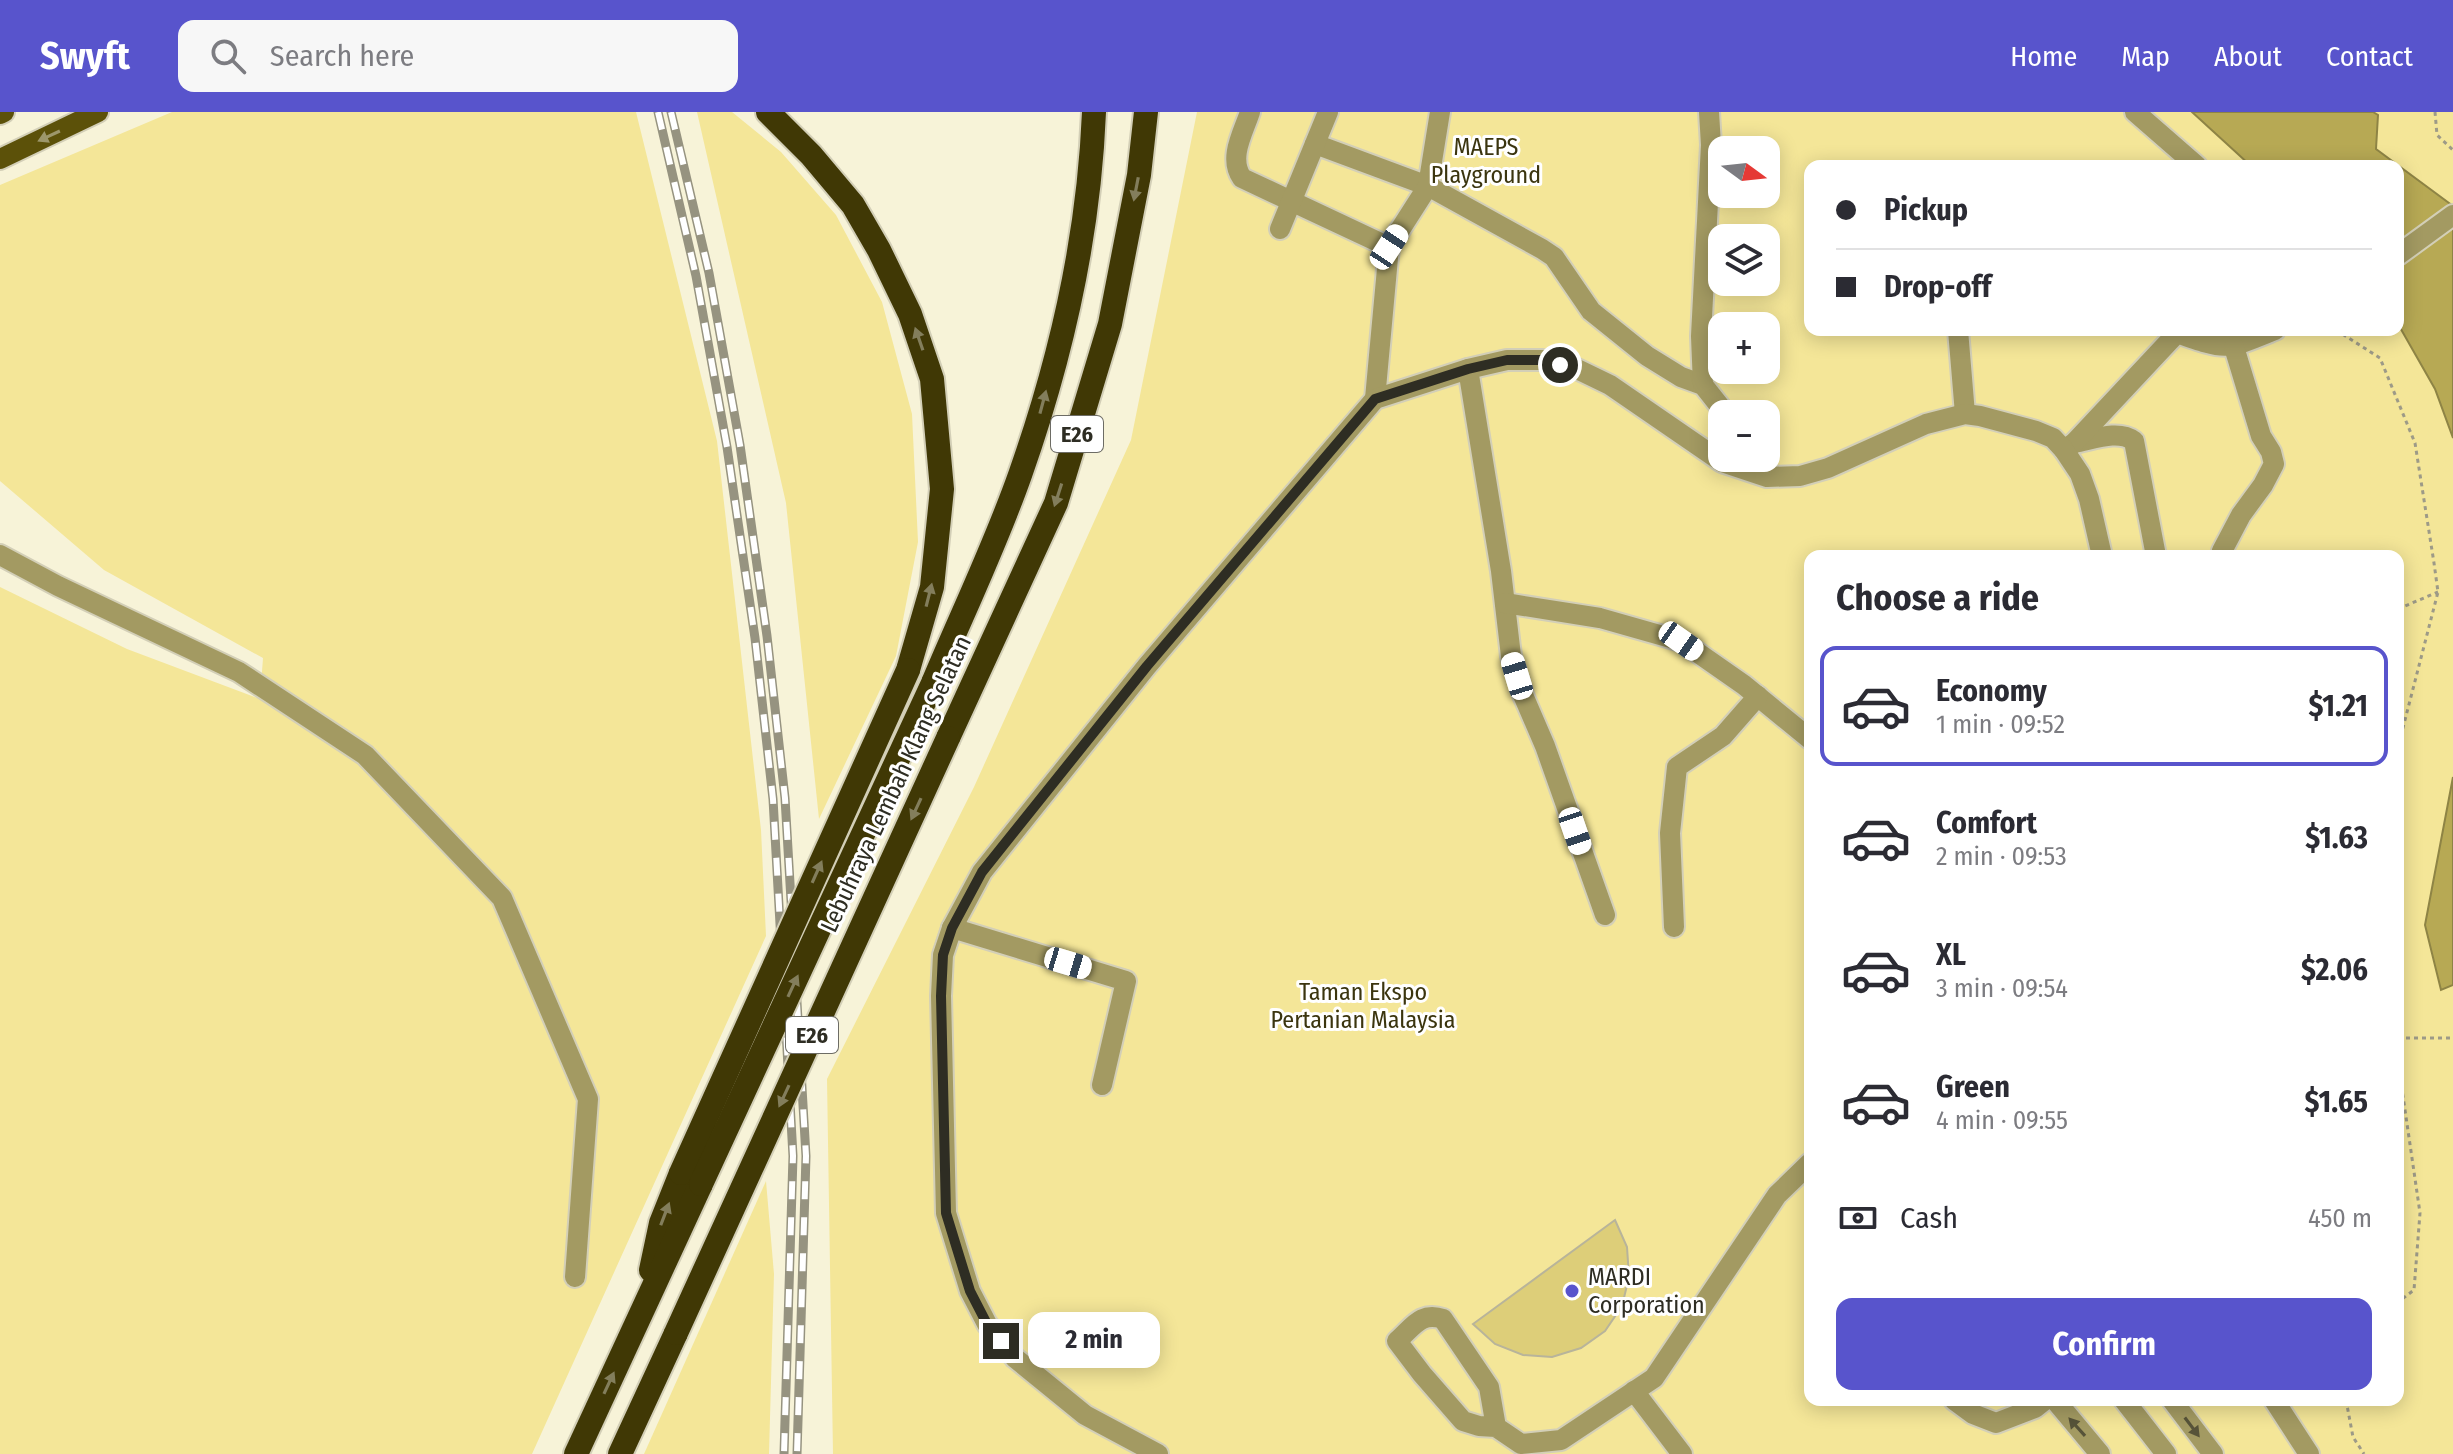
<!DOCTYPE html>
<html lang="en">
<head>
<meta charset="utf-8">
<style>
  body { margin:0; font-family:"Fira Sans Condensed",sans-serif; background:#f7f7f7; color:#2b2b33; height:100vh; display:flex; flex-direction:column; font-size:30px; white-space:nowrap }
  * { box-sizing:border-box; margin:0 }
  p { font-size:26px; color:#7c7c81 }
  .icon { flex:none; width:44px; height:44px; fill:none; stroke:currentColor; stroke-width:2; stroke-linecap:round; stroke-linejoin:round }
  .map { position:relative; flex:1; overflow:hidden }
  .side { position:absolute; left:1804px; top:438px; width:600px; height:856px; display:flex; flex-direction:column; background:#fff; border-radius:16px; box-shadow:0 4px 20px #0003 }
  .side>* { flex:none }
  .hud { position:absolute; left:1804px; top:48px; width:600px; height:176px; border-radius:16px; box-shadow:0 4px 20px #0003; display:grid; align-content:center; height:176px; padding:0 32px; background:#fff }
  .needle { width:52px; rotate:105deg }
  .tools { position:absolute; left:1708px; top:24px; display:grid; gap:16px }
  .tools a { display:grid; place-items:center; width:72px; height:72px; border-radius:16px; background:#fff; box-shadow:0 4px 20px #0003; font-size:40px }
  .end { position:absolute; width:36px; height:36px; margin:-18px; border:10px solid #2e2d23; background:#fff; box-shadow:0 0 0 4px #fff }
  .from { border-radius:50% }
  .bubble { position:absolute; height:56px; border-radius:16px; background:#fff; box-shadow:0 4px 20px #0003; font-size:26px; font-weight:700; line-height:56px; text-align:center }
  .car { position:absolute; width:24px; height:48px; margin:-24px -12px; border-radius:10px; box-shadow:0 0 6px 2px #0007; background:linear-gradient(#fff 24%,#345 0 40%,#fff 0 76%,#345 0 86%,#fff 0) }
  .hud b { display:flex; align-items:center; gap:28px; height:76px; font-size:30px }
  .hud b+b { border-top:2px solid #e1e1e2 }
  .hud i { width:20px; height:20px; background:#2b2b33 }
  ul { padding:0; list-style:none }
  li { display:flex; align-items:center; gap:24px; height:120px; margin:0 16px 12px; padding:0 16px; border:4px solid transparent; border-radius:16px }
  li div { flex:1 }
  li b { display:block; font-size:30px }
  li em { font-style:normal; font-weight:700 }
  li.on { border-color:#5854cc }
  li>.icon { width:72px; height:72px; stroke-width:1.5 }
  h2 { padding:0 32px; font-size:36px; line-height:96px }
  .pay { display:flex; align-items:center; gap:20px; height:88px; padding:0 32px; font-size:30px }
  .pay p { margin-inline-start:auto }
  .cta { display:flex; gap:16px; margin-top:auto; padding:16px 32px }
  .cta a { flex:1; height:92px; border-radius:16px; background:#5854cc; color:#fff; font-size:32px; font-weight:700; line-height:92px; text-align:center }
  header { display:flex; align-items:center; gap:48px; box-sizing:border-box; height:112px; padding:0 40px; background:#5854cc; color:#fff }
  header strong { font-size:38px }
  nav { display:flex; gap:44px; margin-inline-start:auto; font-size:28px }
  .search { width:560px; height:72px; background:#f7f7f7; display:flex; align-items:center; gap:20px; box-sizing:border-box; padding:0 28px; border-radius:16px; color:#7c7c81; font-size:30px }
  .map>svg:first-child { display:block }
  .green { fill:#f4e698; fill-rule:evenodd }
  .water { fill:#b7a954; stroke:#8e8445; stroke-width:2 }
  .building { fill:#ddce79; stroke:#b8b49a; stroke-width:2 }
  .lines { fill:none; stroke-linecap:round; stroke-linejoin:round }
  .minor-casing { stroke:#d3cfb7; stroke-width:24 }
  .major-casing { stroke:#d3cfb7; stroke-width:24 }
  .highway-casing { stroke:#d3cfb7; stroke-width:28 }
  .path { stroke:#9d9a87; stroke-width:3; stroke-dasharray:4 4; stroke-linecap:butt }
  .minor { stroke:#a39a62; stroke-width:20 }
  .major { stroke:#5c5109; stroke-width:20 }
  .highway { stroke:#403805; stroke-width:24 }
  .rail-casing { stroke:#969380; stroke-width:9 }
  .rail { stroke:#fff; stroke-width:6; stroke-dasharray:18; stroke-linecap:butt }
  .highway-bridge-casing { stroke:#d3cfb7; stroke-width:28; stroke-linecap:butt }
  .highway-bridge { stroke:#403805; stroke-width:24 }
  .oneway { fill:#9d976b }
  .oneway2 { fill:#837e5c }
  .oneway3 { fill:#575339 }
  .route { stroke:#2e2d23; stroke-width:10 }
  .poi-dot { fill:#5854cc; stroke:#fff; stroke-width:3 }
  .labels { text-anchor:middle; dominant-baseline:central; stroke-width:6; stroke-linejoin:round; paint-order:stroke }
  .shield { fill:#fff; stroke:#6d6c65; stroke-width:2 }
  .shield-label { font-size:22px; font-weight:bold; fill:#2e2d23 }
  .park-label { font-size:24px; fill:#3b350f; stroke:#fff }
  .street-label { font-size:24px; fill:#2e2d23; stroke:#fff }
  .poi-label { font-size:24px; fill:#2e2d23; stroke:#fff; text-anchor:start }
</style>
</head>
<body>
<header>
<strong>Swyft</strong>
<div class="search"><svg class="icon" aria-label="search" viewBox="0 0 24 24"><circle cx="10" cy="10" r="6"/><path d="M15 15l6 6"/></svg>Search here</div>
<nav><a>Home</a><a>Map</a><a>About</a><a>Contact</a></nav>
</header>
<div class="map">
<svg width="2453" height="1342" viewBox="0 0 2453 1342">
  <rect width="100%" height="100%" fill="#f7f3d8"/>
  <g class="green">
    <polygon points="172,0 636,0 717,329 761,718 766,824 532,1342 0,1342 0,475 127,537 260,587 263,546 104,458 0,369 0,73"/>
    <polygon points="697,0 732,0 781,40 836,103 882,190 912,302 918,430 896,544 819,707 786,391"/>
    <path d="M1197,0H2453V1342H833L827,967L974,675L1131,328ZM1722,38H1766V82H1722ZM1810,54H2398V218H1810ZM1722,126H1766V170H1722ZM1722,214H1766V258H1722ZM1722,302H1766V346H1722ZM1810,444H2398V1288H1810Z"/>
    <polygon points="766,1069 774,1162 769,1342 644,1342"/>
  </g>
  <g class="water">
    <polygon points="2192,0 2373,0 2378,3 2376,37 2453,94 2453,326 2435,277 2398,212 2398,54 2251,54"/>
    <polygon points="2453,665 2453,873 2441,878 2425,813"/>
  </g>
  <polygon class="building" points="1615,1108 1627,1135 1629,1165 1622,1194 1605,1219 1581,1236 1552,1245 1523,1243 1495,1232 1473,1212"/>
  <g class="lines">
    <defs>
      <g id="minor">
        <path d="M1250,0C1243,21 1228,46 1242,66L1389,135L1375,287"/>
        <polyline points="2135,0 2197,54"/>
        <polyline points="1315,32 1428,74 1542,137 1554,145 1591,199 1647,244 1681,265 1703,273 1726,302"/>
        <polyline points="1280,117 1328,0"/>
        <polyline points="1389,135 1428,74 1440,0"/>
        <polyline points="2398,143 2453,103"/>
        <polyline points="1958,218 1965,302"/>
        <polyline points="1468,257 1501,459 1511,544 1523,583 1545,634 1605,803"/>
        <polyline points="1703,273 1701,224 1711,33 1709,0"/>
        <path d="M2074,331C2092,328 2118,317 2134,329L2156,444"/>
        <path d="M2064,338L2074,331L2177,221C2228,239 2226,238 2275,218"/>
        <polyline points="0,443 58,474 239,560 365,643 502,786 588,987 575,1165"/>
        <polyline points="2226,444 2222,439 2241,403 2263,373 2274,352 2271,340 2261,324 2234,235"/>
        <polyline points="1505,491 1600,506 1681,529 1744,573 1810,627"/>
        <polyline points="1674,815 1670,721 1677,655 1723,624 1758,584"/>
        <polyline points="952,816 1126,869 1102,973"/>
        <polyline points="1634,1279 1682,1342"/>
        <polyline points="1954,1288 1973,1302 1996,1311 2035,1296 2045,1288"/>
        <polyline points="2055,1288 2100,1342"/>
        <polyline points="2124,1288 2166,1342"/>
        <polyline points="2172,1288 2213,1342"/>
        <polyline points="2274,1288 2309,1342"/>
        <path d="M1496,1315L1479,1314L1463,1309L1422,1262L1397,1229C1413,1215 1421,1199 1443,1207L1489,1275L1496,1315L1521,1332L1561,1328L1654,1266L1777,1083L1810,1051"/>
        <polyline points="1158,1342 1085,1303 1015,1246 987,1212 970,1179 946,1101 941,884 943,843 952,816 982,760 1147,554 1375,287 1468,257 1507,248 1543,248 1577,257 1610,273 1722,350 1767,365 1800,364 1828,356 1926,312 1965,302 1980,304 2036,319 2053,326 2064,338 2080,362 2089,387 2102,444"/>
      </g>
      <g id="major">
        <polyline points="0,2 4,0"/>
        <polyline points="0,47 98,0"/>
      </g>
      <g id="highway">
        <polyline points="768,0 811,43 853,93 879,138 910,202 932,267 942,377 932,475 908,558"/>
        <path d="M933,571C962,502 995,434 1020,363C1061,247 1089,123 1094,0"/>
        <polyline points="948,626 1056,391 1110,212 1139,63 1146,0"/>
        <polyline points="651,1158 661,1111 681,1061"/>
        <polyline points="576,1342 701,1072"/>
        <polyline points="620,1342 676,1221"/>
      </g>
    </defs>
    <use href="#minor" class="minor-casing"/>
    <use href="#major" class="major-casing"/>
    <use href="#highway" class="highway-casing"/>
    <g class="path">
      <polyline points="2435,0 2437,23 2453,38"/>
      <polyline points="2336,218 2380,246 2415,331 2434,451 2438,480 2398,635"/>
      <polyline points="2398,497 2438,480"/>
      <polyline points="2398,926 2453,926"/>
      <polyline points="2398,950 2420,1101 2414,1178 2398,1190"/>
      <polyline points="2346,1288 2353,1325 2364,1342"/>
    </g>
    <use href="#minor" class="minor"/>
    <use href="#major" class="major"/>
    <use href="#highway" class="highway"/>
    <defs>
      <g id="rail">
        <polyline points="658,0 696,164 727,335 755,526 773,687 793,1044 784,1342"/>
        <polyline points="671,0 709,161 740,333 767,524 785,686 806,1044 797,1342"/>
      </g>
    </defs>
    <use href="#rail" class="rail-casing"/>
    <use href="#rail" class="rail"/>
    <defs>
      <g id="highway-bridge">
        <polyline points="681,1061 908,558"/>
        <polyline points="701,1072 933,571"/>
        <polyline points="676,1221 948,626"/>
      </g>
    </defs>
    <use href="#highway-bridge" class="highway-bridge-casing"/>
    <use href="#highway-bridge" class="highway-bridge"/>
  </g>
  <defs><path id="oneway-solid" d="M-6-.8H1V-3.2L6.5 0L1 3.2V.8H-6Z" transform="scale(2)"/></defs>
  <use class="oneway" href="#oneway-solid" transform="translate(49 24) rotate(155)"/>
  <g class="oneway2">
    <use href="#oneway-solid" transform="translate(1136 77) rotate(101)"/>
    <use href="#oneway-solid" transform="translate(919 227) rotate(-109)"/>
    <use href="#oneway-solid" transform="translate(1043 290) rotate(-75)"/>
    <use href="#oneway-solid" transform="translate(1058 383) rotate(108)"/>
    <use href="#oneway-solid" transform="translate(929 483) rotate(-76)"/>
    <use href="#oneway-solid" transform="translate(916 697) rotate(115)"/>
    <use href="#oneway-solid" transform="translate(817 760) rotate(-66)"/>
    <use href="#oneway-solid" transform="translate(793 874) rotate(-65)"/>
    <use href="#oneway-solid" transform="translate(784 984) rotate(115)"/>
    <use href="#oneway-solid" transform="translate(665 1102) rotate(-69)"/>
    <use href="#oneway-solid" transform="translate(609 1271) rotate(-65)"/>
  </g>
  <g class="oneway3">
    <use href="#oneway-solid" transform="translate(2077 1315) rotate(-132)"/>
    <use href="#oneway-solid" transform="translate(2192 1315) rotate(53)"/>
  </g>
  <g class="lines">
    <polyline class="route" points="1001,1229 987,1212 970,1179 946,1101 941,884 943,843 952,816 982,760 1147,554 1375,287 1468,257 1507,248 1543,248 1560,253"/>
  </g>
  <circle class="poi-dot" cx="1572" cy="1179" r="8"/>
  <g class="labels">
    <g class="shield">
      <rect x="1051" y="304" width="52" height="36" rx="6"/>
      <rect x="786" y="905" width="52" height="36" rx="6"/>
    </g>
    <g class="shield-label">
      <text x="1077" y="322">E26</text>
      <text x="812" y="923">E26</text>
    </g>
    <g class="park-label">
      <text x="1486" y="35">MAEPS<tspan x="1486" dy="28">Playground</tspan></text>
      <text x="1363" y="880">Taman Ekspo<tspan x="1363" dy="28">Pertanian Malaysia</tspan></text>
    </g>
    <g class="street-label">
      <text transform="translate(896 672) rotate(-65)">Lebuhraya Lembah Klang Selatan</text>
    </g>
    <g class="poi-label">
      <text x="1588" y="1165">MARDI<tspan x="1588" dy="28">Corporation</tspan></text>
    </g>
  </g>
</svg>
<div class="tools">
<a><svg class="needle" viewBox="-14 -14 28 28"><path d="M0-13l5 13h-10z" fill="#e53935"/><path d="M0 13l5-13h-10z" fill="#7c7c81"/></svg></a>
<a><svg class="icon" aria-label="layers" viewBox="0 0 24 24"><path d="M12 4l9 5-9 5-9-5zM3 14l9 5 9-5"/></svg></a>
<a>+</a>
<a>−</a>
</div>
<i class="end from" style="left:1560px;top:253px"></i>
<i class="end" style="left:1001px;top:1229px"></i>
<div class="bubble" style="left:1028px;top:1200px;width:132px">2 min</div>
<i class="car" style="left:1389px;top:135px;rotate:33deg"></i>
<i class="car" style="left:1681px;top:529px;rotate:125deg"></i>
<i class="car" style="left:1517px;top:564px;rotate:343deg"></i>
<i class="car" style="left:1575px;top:719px;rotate:161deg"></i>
<i class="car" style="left:1068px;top:851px;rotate:107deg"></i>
<div class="hud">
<b><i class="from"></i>Pickup</b>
<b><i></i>Drop-off</b>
</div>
<section class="side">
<h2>Choose a ride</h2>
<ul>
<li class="on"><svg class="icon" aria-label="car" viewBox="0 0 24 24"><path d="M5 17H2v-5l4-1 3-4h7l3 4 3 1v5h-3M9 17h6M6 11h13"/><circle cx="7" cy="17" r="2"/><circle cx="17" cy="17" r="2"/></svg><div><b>Economy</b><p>1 min · 09:52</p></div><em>$1.21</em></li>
<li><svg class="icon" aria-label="car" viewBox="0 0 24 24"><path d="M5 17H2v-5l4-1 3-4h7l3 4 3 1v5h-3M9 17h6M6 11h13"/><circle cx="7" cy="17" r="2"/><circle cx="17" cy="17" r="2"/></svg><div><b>Comfort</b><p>2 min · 09:53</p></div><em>$1.63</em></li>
<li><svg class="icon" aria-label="car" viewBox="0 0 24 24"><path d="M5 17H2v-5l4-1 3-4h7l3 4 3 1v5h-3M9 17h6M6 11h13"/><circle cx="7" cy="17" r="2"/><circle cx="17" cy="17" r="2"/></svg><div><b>XL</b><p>3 min · 09:54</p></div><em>$2.06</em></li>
<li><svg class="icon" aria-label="car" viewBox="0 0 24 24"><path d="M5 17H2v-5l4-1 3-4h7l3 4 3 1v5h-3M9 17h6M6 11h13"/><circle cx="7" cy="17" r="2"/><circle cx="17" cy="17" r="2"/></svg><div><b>Green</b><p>4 min · 09:55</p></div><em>$1.65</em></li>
</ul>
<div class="pay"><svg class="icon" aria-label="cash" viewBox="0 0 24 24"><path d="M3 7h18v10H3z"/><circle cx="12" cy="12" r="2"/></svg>Cash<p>450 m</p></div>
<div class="cta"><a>Confirm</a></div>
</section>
</div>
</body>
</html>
